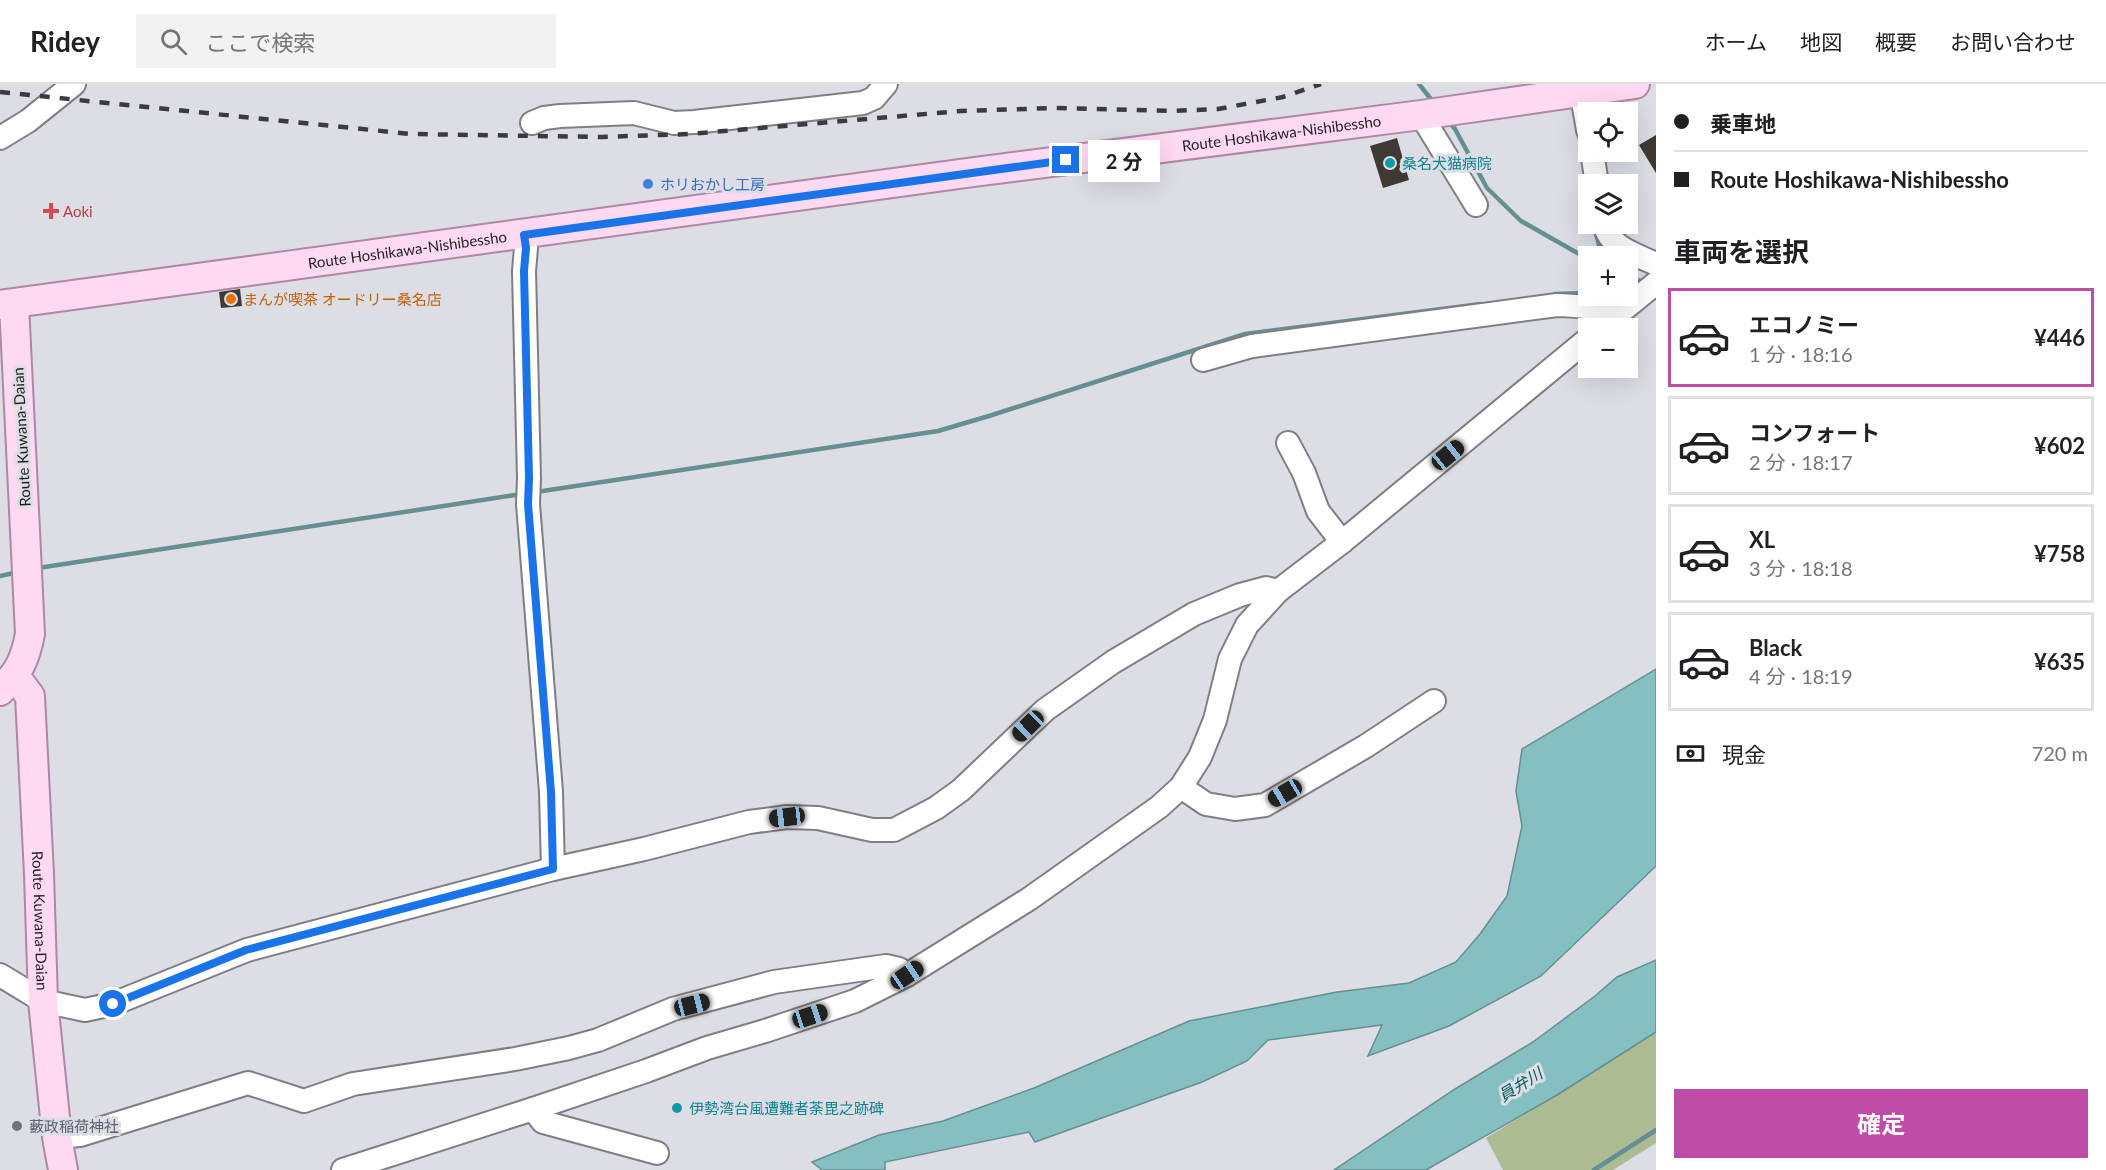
<!DOCTYPE html>
<html lang="ja">
<head>
<meta charset="utf-8">
<style>
  body { margin:0; font-family:Lato,"Noto Sans JP",sans-serif; background:#f2f2f2; color:#202124; height:100vh; display:flex; flex-direction:column; font-size:22px; white-space:nowrap }
  * { box-sizing:border-box; margin:0 }
  p { font-size:20px; color:#757577 }
  .icon { flex:none; width:33px; height:33px; fill:none; stroke:currentColor; stroke-width:2; stroke-linecap:round; stroke-linejoin:round }
  .map { position:relative; flex:1; overflow:hidden }
  .drawer { display:flex; flex-direction:column; background:#fff; width:450px }
  .drawer>* { flex:none }
  .top-card { display:grid; align-content:center; height:132px; padding:0 18px; background:#fff }
  .controls { position:absolute; left:1578px; top:18px; display:grid; gap:12px }
  .controls a { display:grid; place-items:center; width:60px; height:60px; border-radius:0px; background:#fff; box-shadow:0 6px 24px #0002; font-size:30px }
  .end { position:absolute; width:27px; height:27px; margin:-14px; border:8px solid #1a73e8; background:#fff; box-shadow:0 0 0 3px #fff }
  .from { border-radius:50% }
  .bubble { position:absolute; height:42px; border-radius:0px; background:#fff; box-shadow:0 6px 24px #0002; font-size:20px; font-weight:700; line-height:42px; text-align:center }
  .car { position:absolute; width:18px; height:36px; margin:-18px -9px; border-radius:8px; box-shadow:0 0 4px 2px #0007; background:linear-gradient(#222 24%,#8ab4d8 0 40%,#222 0 76%,#8ab4d8 0 86%,#222 0) }
  .top-card b { display:flex; align-items:center; gap:21px; height:57px; font-size:22px }
  .top-card b+b { border-top:2px solid #e0e0e0 }
  .top-card i { width:15px; height:15px; background:#202124 }
  ul { padding:0; list-style:none }
  li { display:flex; align-items:center; gap:18px; height:99px; margin:0 12px 9px; padding:0 6px; border:3px solid #e0e0e0; border-radius:0px }
  li div { flex:1 }
  li b { display:block; font-size:22px }
  li em { font-style:normal; font-weight:700 }
  li.active { border-color:#bf4ca6 }
  li>.icon { width:54px; height:54px; stroke-width:1.5 }
  h2 { padding:0 18px; font-size:27px; line-height:72px }
  .pay { display:flex; align-items:center; gap:15px; height:66px; padding:0 18px; font-size:22px }
  .pay p { margin-inline-start:auto }
  .action { display:flex; gap:12px; margin-top:auto; padding:12px 18px }
  .action a { flex:1; height:69px; border-radius:0px; background:#bf4ca6; color:#fff; font-size:24px; font-weight:700; line-height:69px; text-align:center }
  header { display:flex; align-items:center; gap:36px; box-sizing:border-box; height:84px; padding:0 30px; background:#fff; border-bottom:2px solid #e0e0e0 }
  header strong { font-size:28px }
  nav { display:flex; gap:33px; margin-inline-start:auto; font-size:21px }
  .search { width:420px; height:54px; background:#f2f2f2; display:flex; align-items:center; gap:15px; box-sizing:border-box; padding:0 21px; border-radius:0px; color:#757577; font-size:22px }
  main { display:flex; flex:1; min-height:0 }
  .map>svg:first-child { display:block }
  .green { fill:#acbb92 }
  .water { fill:#85bfc1; stroke:#668f91; stroke-width:1.5 }
  .lines { fill:none; stroke-linecap:round; stroke-linejoin:round }
  .stream { stroke:#668f91; stroke-width:4.5 }
  .building { fill:#3e3935 }
  .minor-casing { stroke:#7e7e84; stroke-width:26 }
  .major-casing { stroke:#af87a4; stroke-width:32 }
  .minor { stroke:#fff; stroke-width:22 }
  .major { stroke:#fed9f2; stroke-width:28 }
  .rail { stroke:#3b3b3f; stroke-width:4.5; stroke-dasharray:10 10; stroke-linecap:butt }
  .route { stroke:#1a73e8; stroke-width:8 }
  .culture-dot { fill:#0f9aa8; stroke:#dddee5; stroke-width:2 }
  .shop-dot { fill:#3f7fe0; stroke:#dddee5; stroke-width:2 }
  .health-dot { fill:#e0444e; stroke:#dddee5; stroke-width:2 }
  .food-dot { fill:#e8710a; stroke:#dddee5; stroke-width:2 }
  .worship-dot { fill:#6b7280; stroke:#dddee5; stroke-width:2 }
  .labels { text-anchor:middle; dominant-baseline:central; stroke-width:6; stroke-linejoin:round; paint-order:stroke }
  .street-label { font-size:15px; fill:#1f1f22; stroke:#dddee5 }
  .culture-label { font-size:15px; fill:#0d838f; stroke:#dddee5; text-anchor:start }
  .shop-label { font-size:15px; fill:#366cbe; stroke:#dddee5; text-anchor:start }
  .health-label { font-size:15px; fill:#be3a42; stroke:#dddee5; text-anchor:start }
  .food-label { font-size:15px; fill:#c56008; stroke:#dddee5; text-anchor:start }
  .worship-label { font-size:15px; fill:#5b616d; stroke:#dddee5; text-anchor:start }
  .water-label { font-size:16px; font-style:italic; fill:#00595c; stroke:#dddee5 }
</style>
</head>
<body>
<header>
<strong>Ridey</strong>
<div class="search"><svg class="icon" aria-label="search" viewBox="0 0 24 24"><circle cx="10" cy="10" r="6"/><path d="M15 15l6 6"/></svg>ここで検索</div>
<nav><a>ホーム</a><a>地図</a><a>概要</a><a>お問い合わせ</a></nav>
</header>
<main>
<div class="map">
<svg width="1656" height="1086" viewBox="0 0 1656 1086">
  <rect width="100%" height="100%" fill="#dddee5"/>
  <polygon class="green" points="1656,949 1656,1059 1613,1086 1503,1086 1486,1054"/>
  <g class="water">
    <polygon points="1656,585 1656,782 1541,892 1449,942 1368,972 1382,941 1268,956 1247,977 1202,998 1035,1058 1029,1048 885,1078 885,1086 822,1086 812,1078 879,1051 943,1037 1034,1004 1189,937 1337,908 1409,899 1456,878 1480,850 1507,812 1522,742 1516,707 1522,665"/>
    <polygon points="1656,876 1656,948 1557,1011 1426,1086 1334,1086 1455,1005 1533,958 1595,912 1617,893"/>
  </g>
  <g class="lines">
    <g class="stream">
      <polyline points="1419,0 1434,19"/>
      <polyline points="1449,38 1455,45 1487,104 1521,137 1588,175"/>
      <polyline points="1579,50 1582,68"/>
      <polyline points="1594,142 1602,172"/>
      <polyline points="1628,194 1645,198"/>
      <polyline points="1555,210 1588,209"/>
      <polyline points="536,408 938,347 989,332 1245,250 1481,220"/>
      <polyline points="38,484 522,410"/>
      <polyline points="0,492 18,488"/>
      <polyline points="1594,1086 1656,1046"/>
    </g>
  </g>
  <g class="building">
    <polygon points="1656,51 1656,89 1639,61"/>
    <polygon points="1397,54 1409,96 1383,104 1370,62"/>
    <polygon points="240,205 242,222 221,224 219,208"/>
  </g>
  <g class="lines">
    <defs>
      <g id="minor">
        <polyline points="1580,0 1588,46"/>
        <polyline points="1421,31 1476,121"/>
        <polyline points="532,39 544,34 560,32 634,29 674,39 694,38 863,19 874,14 886,0"/>
        <polyline points="0,54 28,37 74,0"/>
        <polyline points="1592,68 1597,100"/>
        <path d="M1604,140C1610,164 1635,170 1656,180"/>
        <polyline points="523,151 526,164 524,187 529,394 528,420 551,708 553,785"/>
        <polyline points="1601,244 1656,199"/>
        <path d="M1203,276L1252,262L1557,221C1578,222 1595,221 1611,236"/>
        <polyline points="1288,359 1304,389 1318,427 1342,458"/>
        <polyline points="1181,703 1206,720 1235,725 1265,721 1366,662 1434,617"/>
        <polyline points="0,891 43,917 85,926 113,920 247,866 553,785 644,765 749,738 787,733 818,734 872,746 894,746 936,724 961,706 1045,626 1113,578 1194,530 1240,511 1266,504 1278,507"/>
        <polyline points="533,1025 543,1038 657,1069"/>
        <polyline points="57,1053 80,1051 248,999 304,1017 353,1000 515,975 569,964 598,956 673,925 774,898 886,882 899,885 907,891"/>
        <polyline points="343,1086 533,1025 646,987 707,964 765,947 855,917 907,891 1029,815 1159,723 1181,703 1200,673 1215,636 1230,575 1247,541 1278,507 1342,458 1588,255"/>
      </g>
      <g id="major">
        <path id="s1" d="M0,221L974,88L1421,31L1635,0"/>
        <path id="s2" d="M15,592L30,612L39,790L43,917L57,1053L63,1086"/>
        <path d="M0,607C19,588 25,576 30,550L14,220"/>
      </g>
    </defs>
    <use href="#minor" class="minor-casing"/>
    <use href="#major" class="major-casing"/>
    <use href="#minor" class="minor"/>
    <use href="#major" class="major"/>
    <polyline class="rail" points="0,8 411,50 602,53 689,50 961,27 1054,24 1172,27 1218,25 1283,13 1321,0"/>
  </g>
  <g class="lines">
    <polyline class="route" points="113,920 246,866 553,785 551,708 528,420 529,394 524,187 526,164 524,151 1066,76"/>
  </g>
  <g class="culture-dot">
    <circle cx="1390" cy="79" r="6"/>
    <circle cx="677" cy="1024" r="6"/>
  </g>
  <circle class="shop-dot" cx="648" cy="100" r="6"/>
  <path class="health-dot" d="M48 118h6v6h6v6h-6v6h-6v-6h-6v-6h6z"/>
  <circle class="food-dot" cx="231" cy="215" r="6"/>
  <circle class="worship-dot" cx="17" cy="1042" r="6"/>
  <g class="labels">
    <g class="street-label">
      <text stroke="none"><textPath href="#s1" startOffset="1293">Route Hoshikawa-Nishibessho</textPath></text>
      <text stroke="none"><textPath href="#s1" startOffset="411">Route Hoshikawa-Nishibessho</textPath></text>
      <text transform="translate(21 353) rotate(-93)">Route Kuwana-Daian</text>
      <text stroke="none"><textPath href="#s2" startOffset="250">Route Kuwana-Daian</textPath></text>
    </g>
    <g class="culture-label">
      <text x="1402" y="79">桑名犬猫病院</text>
      <text x="689" y="1024">伊勢湾台風遭難者荼毘之跡碑</text>
    </g>
    <g class="shop-label">
      <text x="660" y="100">ホリおかし工房</text>
    </g>
    <g class="health-label">
      <text x="63" y="127">Aoki</text>
    </g>
    <g class="food-label">
      <text x="243" y="215">まんが喫茶 オードリー桑名店</text>
    </g>
    <g class="worship-label">
      <text x="29" y="1042">藪政稲荷神社</text>
    </g>
    <g class="water-label">
      <text transform="translate(1520 1000) rotate(-32)">員弁川</text>
    </g>
  </g>
</svg>
<div class="controls">
<a><svg class="icon" aria-label="locate" viewBox="0 0 24 24"><circle cx="12" cy="12" r="6"/><path d="M12 2v4M12 18v4M2 12h4M18 12h4"/></svg></a>
<a><svg class="icon" aria-label="layers" viewBox="0 0 24 24"><path d="M12 4l9 5-9 5-9-5zM3 14l9 5 9-5"/></svg></a>
<a>+</a>
<a>−</a>
</div>
<i class="end from" style="left:113px;top:920px"></i>
<i class="end" style="left:1066px;top:76px"></i>
<div class="bubble" style="left:1088px;top:56px;width:72px">2 分</div>
<i class="car" style="left:1448px;top:371px;rotate:51deg"></i>
<i class="car" style="left:1028px;top:642px;rotate:226deg"></i>
<i class="car" style="left:1285px;top:709px;rotate:240deg"></i>
<i class="car" style="left:787px;top:733px;rotate:263deg"></i>
<i class="car" style="left:907px;top:891px;rotate:56deg"></i>
<i class="car" style="left:692px;top:921px;rotate:76deg"></i>
<i class="car" style="left:810px;top:932px;rotate:72deg"></i>
</div>
<section class="drawer">
<div class="top-card">
<b><i class="from"></i>乗車地</b>
<b><i></i>Route Hoshikawa-Nishibessho</b>
</div>
<h2>車両を選択</h2>
<ul>
<li class="active"><svg class="icon" aria-label="car" viewBox="0 0 24 24"><path d="M5 17H2v-5l4-1 3-4h7l3 4 3 1v5h-3M9 17h6M6 11h13"/><circle cx="7" cy="17" r="2"/><circle cx="17" cy="17" r="2"/></svg><div><b>エコノミー</b><p>1 分 · 18:16</p></div><em>¥446</em></li>
<li><svg class="icon" aria-label="car" viewBox="0 0 24 24"><path d="M5 17H2v-5l4-1 3-4h7l3 4 3 1v5h-3M9 17h6M6 11h13"/><circle cx="7" cy="17" r="2"/><circle cx="17" cy="17" r="2"/></svg><div><b>コンフォート</b><p>2 分 · 18:17</p></div><em>¥602</em></li>
<li><svg class="icon" aria-label="car" viewBox="0 0 24 24"><path d="M5 17H2v-5l4-1 3-4h7l3 4 3 1v5h-3M9 17h6M6 11h13"/><circle cx="7" cy="17" r="2"/><circle cx="17" cy="17" r="2"/></svg><div><b>XL</b><p>3 分 · 18:18</p></div><em>¥758</em></li>
<li><svg class="icon" aria-label="car" viewBox="0 0 24 24"><path d="M5 17H2v-5l4-1 3-4h7l3 4 3 1v5h-3M9 17h6M6 11h13"/><circle cx="7" cy="17" r="2"/><circle cx="17" cy="17" r="2"/></svg><div><b>Black</b><p>4 分 · 18:19</p></div><em>¥635</em></li>
</ul>
<div class="pay"><svg class="icon" aria-label="cash" viewBox="0 0 24 24"><path d="M3 7h18v10H3z"/><circle cx="12" cy="12" r="2"/></svg>現金<p>720 m</p></div>
<div class="action"><a>確定</a></div>
</section>
</main>
</body>
</html>
